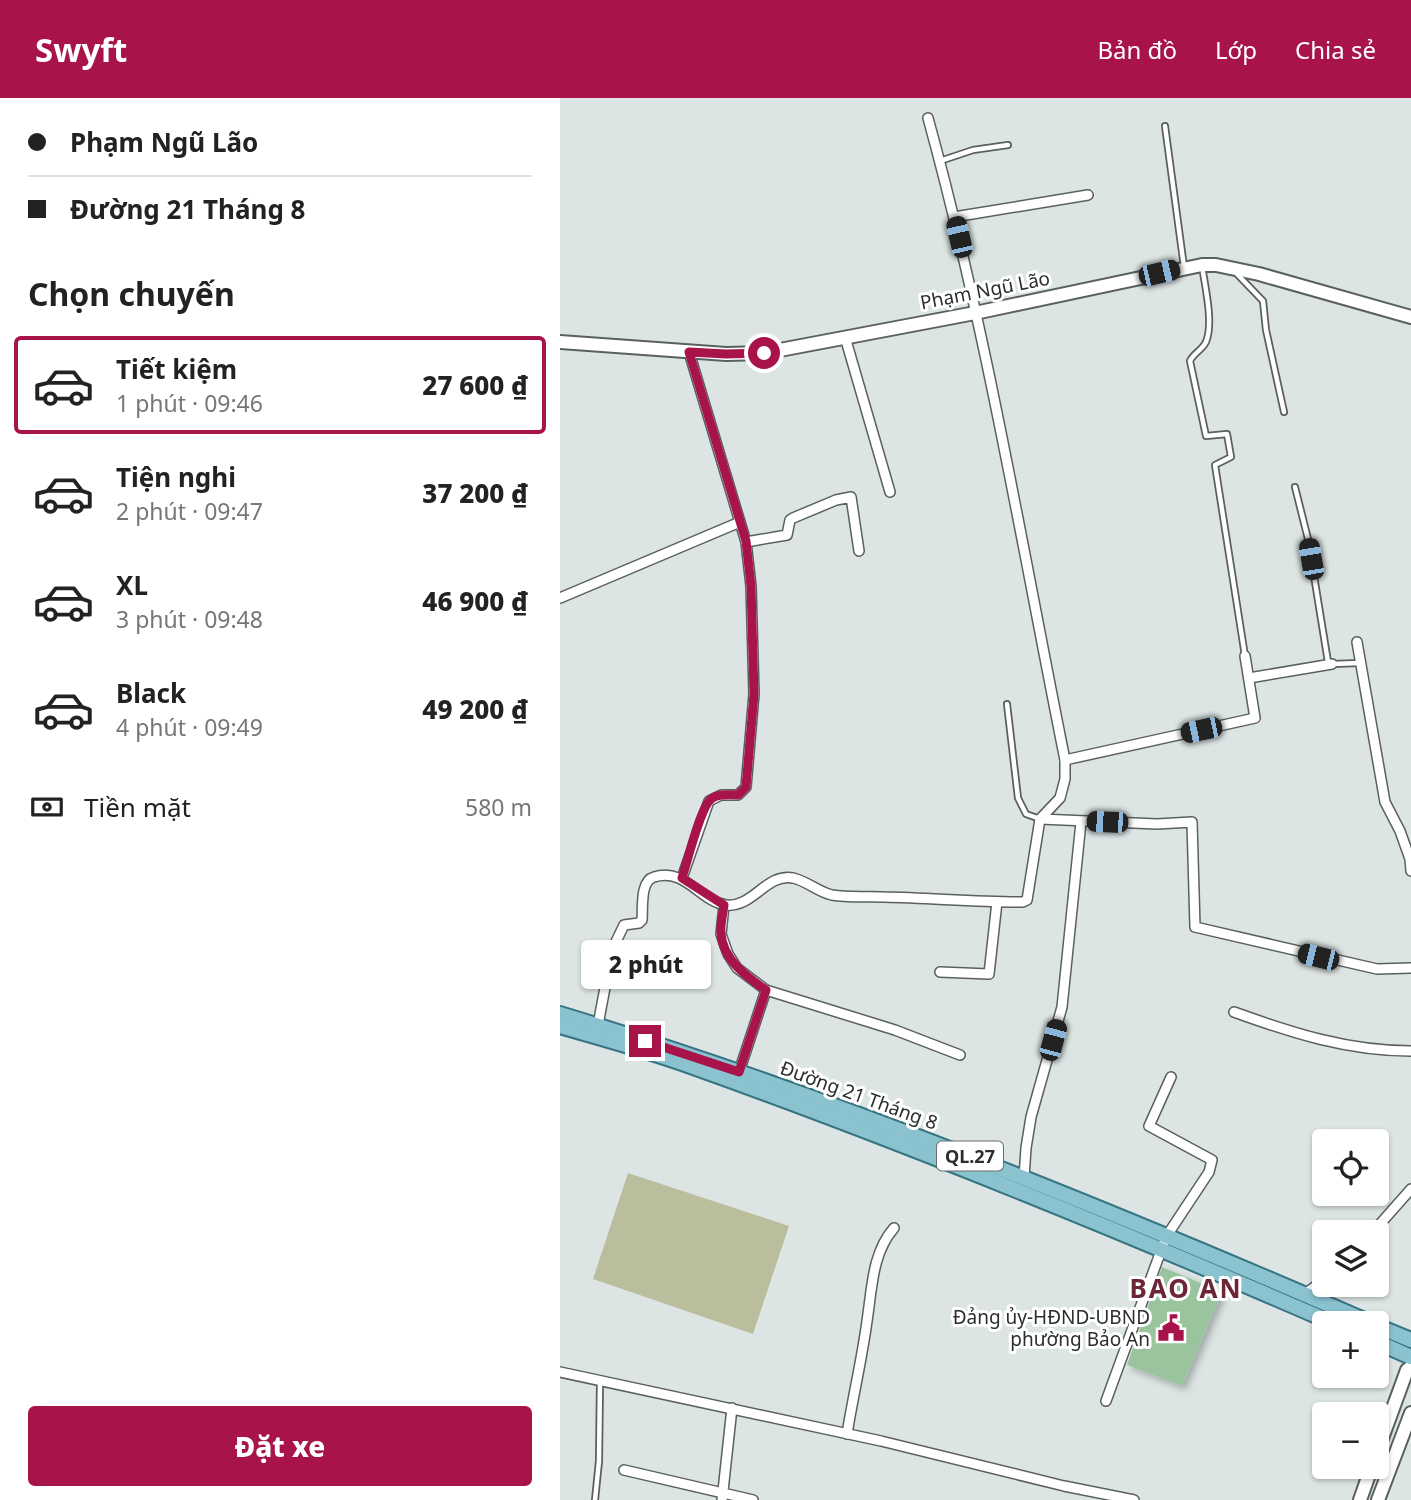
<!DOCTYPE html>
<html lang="vi">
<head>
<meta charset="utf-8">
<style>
  body { margin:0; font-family:"Noto Sans",sans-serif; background:#f2f2f2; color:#222; height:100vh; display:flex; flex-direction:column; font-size:26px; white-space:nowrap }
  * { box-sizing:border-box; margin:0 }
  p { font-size:23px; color:#767676 }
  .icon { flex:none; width:38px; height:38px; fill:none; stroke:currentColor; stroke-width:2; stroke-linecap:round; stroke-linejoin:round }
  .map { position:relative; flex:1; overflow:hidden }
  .drawer { display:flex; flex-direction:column; background:#fff; width:560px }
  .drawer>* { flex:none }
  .hud { display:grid; align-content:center; height:154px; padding:0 28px; background:#fff }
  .controls { position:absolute; left:752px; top:1031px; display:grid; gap:14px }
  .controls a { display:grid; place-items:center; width:77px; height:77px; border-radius:7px; background:#fff; box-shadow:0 2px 5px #0004; font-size:35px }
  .end { position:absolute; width:32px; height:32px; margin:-16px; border:9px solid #a81449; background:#fff; box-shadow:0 0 0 4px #fff }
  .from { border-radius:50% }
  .bubble { position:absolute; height:49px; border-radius:7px; background:#fff; box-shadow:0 2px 5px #0004; font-size:23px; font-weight:800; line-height:49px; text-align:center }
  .car { position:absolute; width:21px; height:42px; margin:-21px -10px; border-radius:9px; box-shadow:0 0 5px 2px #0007; background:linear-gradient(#222 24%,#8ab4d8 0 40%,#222 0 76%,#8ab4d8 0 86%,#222 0) }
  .hud b { display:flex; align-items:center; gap:24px; height:66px; font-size:26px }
  .hud b+b { border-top:2px solid #e0e0e0 }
  .hud i { width:18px; height:18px; background:#222 }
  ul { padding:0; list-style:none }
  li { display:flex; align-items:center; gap:21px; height:98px; margin:0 14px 10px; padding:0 14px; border:4px solid transparent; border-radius:7px }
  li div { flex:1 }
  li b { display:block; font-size:26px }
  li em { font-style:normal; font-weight:800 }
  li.active { border-color:#a81449 }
  li>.icon { width:63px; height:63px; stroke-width:1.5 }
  h2 { padding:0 28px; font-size:32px; line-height:84px }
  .pay { display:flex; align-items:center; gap:18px; height:77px; padding:0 28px; font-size:26px }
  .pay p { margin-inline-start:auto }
  .button { display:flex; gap:14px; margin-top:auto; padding:14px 28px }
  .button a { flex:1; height:80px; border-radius:7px; background:#a81449; color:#fff; font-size:28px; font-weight:800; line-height:80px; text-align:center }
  header { display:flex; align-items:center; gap:42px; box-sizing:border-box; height:98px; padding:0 35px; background:#a81449; color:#fff }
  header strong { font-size:33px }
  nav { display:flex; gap:38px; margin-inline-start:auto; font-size:24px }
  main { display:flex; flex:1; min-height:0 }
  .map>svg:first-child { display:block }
  .green { fill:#bbbe9d }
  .building { fill:#9ac49d; filter:url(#shadow) }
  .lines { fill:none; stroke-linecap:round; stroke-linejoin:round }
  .lane-casing { stroke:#59605e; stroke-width:8 }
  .street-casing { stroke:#59605e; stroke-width:12 }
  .secondary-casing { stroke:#59605e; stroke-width:16 }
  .primary-casing { stroke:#377482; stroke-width:18 }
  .lane { stroke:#fff; stroke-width:4.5 }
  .street { stroke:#fff; stroke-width:9 }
  .secondary { stroke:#fff; stroke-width:12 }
  .primary { stroke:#8bc2d0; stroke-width:14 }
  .route { stroke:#a81449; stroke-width:9 }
  .labels { text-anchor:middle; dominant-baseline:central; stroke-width:6; stroke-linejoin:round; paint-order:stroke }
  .shield { fill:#fff; stroke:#6b6d6d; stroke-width:2 }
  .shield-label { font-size:18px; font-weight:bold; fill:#2b2e2e }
  .street-label { font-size:19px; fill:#2b2e2e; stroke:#fff }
  .poi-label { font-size:19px; fill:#2b2e2e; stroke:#fff; text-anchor:end }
  .district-label { font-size:26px; font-weight:bold; letter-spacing:2px; fill:#6b2637; stroke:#fff }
</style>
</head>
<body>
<header>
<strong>Swyft</strong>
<nav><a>Bản đồ</a><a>Lớp</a><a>Chia sẻ</a></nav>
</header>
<main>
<section class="drawer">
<div class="hud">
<b><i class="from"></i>Phạm Ngũ Lão</b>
<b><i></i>Đường 21 Tháng 8</b>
</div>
<h2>Chọn chuyến</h2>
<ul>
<li class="active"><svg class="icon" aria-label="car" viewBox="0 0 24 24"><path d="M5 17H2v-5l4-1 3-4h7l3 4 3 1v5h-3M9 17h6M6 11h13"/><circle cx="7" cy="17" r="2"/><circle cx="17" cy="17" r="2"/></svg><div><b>Tiết kiệm</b><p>1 phút · 09:46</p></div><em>27 600 ₫</em></li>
<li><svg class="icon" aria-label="car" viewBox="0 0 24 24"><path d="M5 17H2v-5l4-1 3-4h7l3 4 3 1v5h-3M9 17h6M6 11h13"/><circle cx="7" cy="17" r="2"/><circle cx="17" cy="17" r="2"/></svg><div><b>Tiện nghi</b><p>2 phút · 09:47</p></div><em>37 200 ₫</em></li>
<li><svg class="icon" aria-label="car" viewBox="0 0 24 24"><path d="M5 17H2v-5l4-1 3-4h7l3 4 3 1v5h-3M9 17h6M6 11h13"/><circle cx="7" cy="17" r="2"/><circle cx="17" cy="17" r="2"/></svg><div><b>XL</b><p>3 phút · 09:48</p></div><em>46 900 ₫</em></li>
<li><svg class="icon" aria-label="car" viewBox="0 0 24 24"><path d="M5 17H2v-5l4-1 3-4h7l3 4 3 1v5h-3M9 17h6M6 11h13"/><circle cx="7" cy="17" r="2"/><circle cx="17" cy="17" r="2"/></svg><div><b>Black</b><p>4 phút · 09:49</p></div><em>49 200 ₫</em></li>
</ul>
<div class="pay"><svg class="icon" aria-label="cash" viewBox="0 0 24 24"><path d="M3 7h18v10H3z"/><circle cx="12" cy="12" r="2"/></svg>Tiền mặt<p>580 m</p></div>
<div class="button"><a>Đặt xe</a></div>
</section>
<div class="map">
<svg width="851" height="1402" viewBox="0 0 851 1402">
  <defs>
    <filter id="shadow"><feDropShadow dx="4" dy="4" stdDeviation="3.5" flood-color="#0004"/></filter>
  </defs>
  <rect width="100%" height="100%" fill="#dde5e4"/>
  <polygon class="green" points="68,1075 229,1128 193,1236 33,1181"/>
  <polygon class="building" points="602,1169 662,1194 622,1288 567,1267"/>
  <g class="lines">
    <defs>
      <g id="lane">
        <polyline points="605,28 624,169"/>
        <polyline points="380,63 413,52 448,47"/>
        <path d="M642,168C645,188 653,222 647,241C645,251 634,254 630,263L646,338L667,336L671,359L655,367L685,558"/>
        <polyline points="677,176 703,203 706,232 724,314"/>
        <polyline points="735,389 748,441 768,564 772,566 800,565"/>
        <polyline points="447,606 458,700 466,716 480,721"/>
        <polyline points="35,1402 39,1363 40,1284"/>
      </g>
      <g id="street">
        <polyline points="394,119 528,97"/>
        <polyline points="285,239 330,394"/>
        <polyline points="186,444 227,437 230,422 233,420 276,402 291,399 299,453"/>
        <polyline points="0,500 180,424"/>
        <polyline points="797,544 825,704 840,733 850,761 851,773"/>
        <polyline points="689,580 772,566"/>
        <polyline points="505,662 695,620 685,558"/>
        <polyline points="480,721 597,726 632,724 635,829 817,871 851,870"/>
        <polyline points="122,780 149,703 161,697 178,697 186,689 194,596 191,488 186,444 129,254"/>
        <polyline points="164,807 161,836 168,856 177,870 206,892 335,932 400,957"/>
        <polyline points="380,874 429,876 437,804"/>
        <path d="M674,914C732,935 788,953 851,953"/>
        <path d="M38,927L52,852L64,827L79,825L82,822C83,809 80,783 94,779C125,769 141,804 166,807C193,810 206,775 233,780C247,783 258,794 272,797C289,800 308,798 325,799C371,800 417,804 463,804L467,802L480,721L500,700L505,681V662C462,448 426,231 368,20"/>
        <polyline points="179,974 206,892"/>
        <polyline points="464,1079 466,1050 471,1019 502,909 521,724"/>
        <polyline points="813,1134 851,1091"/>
        <polyline points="745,1196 765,1181"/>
        <polyline points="0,1274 321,1343 504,1388 574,1402"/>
        <polyline points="546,1303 606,1139 649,1074 652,1062 589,1028 611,979"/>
        <path d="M287,1336C293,1298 302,1261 307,1223C312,1191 312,1155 334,1130"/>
        <polyline points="64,1372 193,1402"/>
        <polyline points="162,1402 172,1310"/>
      </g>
      <g id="secondary">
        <polyline points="0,244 166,256 204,255 415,215 642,167 656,167 699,176 851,219"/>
        <polyline points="817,1354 847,1272 851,1269"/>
        <polyline points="800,1402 812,1368"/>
        <polyline points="818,1402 851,1315"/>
      </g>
      <g id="primary">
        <path d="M0,916C277,1000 546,1110 811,1225"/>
        <path d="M0,928C41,940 82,951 122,965C342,1043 559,1132 773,1225"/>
        <polyline points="817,1228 851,1242"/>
        <polyline points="817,1244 851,1259"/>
      </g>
    </defs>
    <use href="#lane" class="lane-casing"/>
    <use href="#street" class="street-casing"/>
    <use href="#secondary" class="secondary-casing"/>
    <use href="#primary" class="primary-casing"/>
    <use href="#lane" class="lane"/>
    <use href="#street" class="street"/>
    <use href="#secondary" class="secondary"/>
    <use href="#primary" class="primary"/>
  </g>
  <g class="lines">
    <path class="route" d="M85,943L179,974L206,892C187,879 162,861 161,835C160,826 163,816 164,807L122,780C127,765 140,710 151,701C159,695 169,697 178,697L186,689L194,596L191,488L186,443L129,254L166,256L204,255"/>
  </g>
  <defs>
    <symbol id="civic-bare" viewBox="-9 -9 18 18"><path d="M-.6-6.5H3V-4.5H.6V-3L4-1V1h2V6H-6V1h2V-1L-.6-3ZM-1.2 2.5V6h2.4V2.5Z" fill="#a81449" stroke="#fff" stroke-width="2.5" paint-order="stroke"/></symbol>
  </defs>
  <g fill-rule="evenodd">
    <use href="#civic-bare" x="592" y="1211" width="38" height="38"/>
  </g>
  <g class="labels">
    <rect class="shield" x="377" y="1043.5" width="66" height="29" rx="5"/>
    <g class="shield-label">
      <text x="410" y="1058">QL.27</text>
    </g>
    <g class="street-label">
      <text transform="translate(425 192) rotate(-11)">Phạm Ngũ Lão</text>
      <text transform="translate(299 997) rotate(20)">Đường 21 Tháng 8</text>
    </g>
    <g class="poi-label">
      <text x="590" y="1219">Đảng ủy-HĐND-UBND<tspan x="590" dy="22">phường Bảo An</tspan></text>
    </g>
    <g class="district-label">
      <text x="626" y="1190">BAO AN</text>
    </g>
  </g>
</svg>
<div class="controls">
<a><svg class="icon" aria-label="locate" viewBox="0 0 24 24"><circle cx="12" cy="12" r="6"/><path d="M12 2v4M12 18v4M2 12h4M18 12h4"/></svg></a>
<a><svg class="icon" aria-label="layers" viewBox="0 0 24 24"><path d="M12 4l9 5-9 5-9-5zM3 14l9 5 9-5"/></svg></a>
<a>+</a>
<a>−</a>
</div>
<i class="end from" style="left:204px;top:255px"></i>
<i class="end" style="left:85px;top:943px"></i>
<div class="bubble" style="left:21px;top:842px;width:130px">2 phút</div>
<i class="car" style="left:399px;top:139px;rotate:347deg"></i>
<i class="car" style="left:599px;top:175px;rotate:77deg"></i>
<i class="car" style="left:751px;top:461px;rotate:350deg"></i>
<i class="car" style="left:641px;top:632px;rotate:258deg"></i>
<i class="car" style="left:547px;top:724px;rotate:272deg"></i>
<i class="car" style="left:758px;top:859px;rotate:284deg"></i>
<i class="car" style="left:493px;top:942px;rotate:15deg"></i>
</div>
</main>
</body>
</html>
